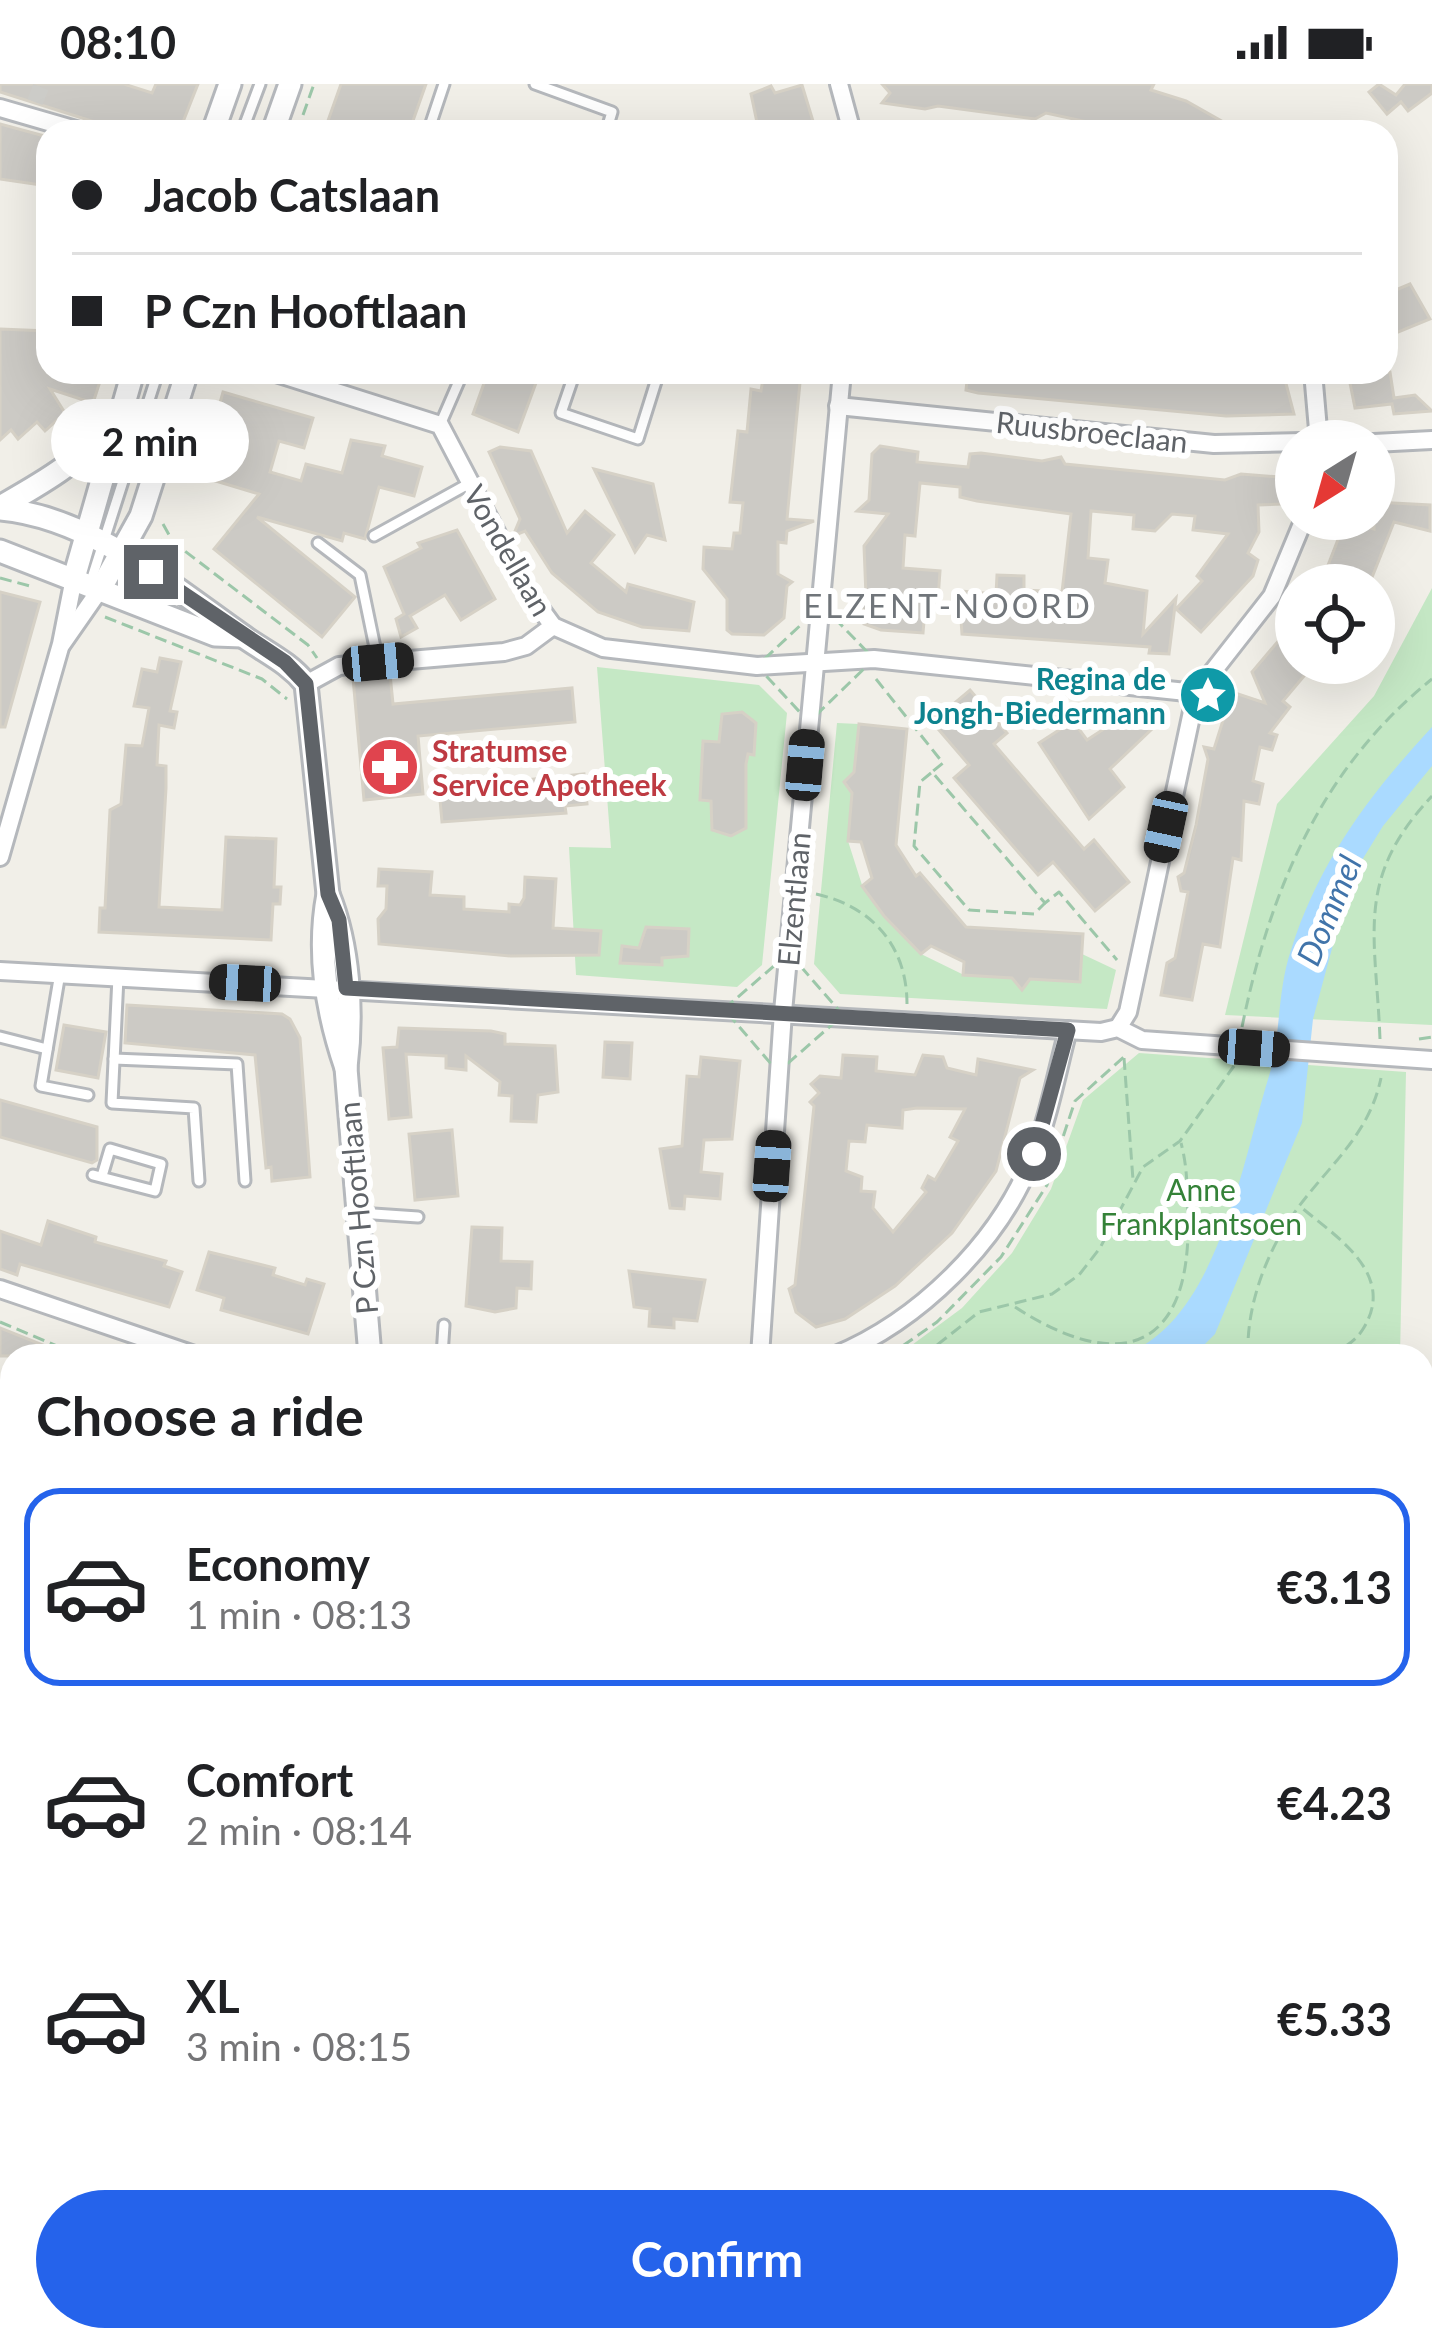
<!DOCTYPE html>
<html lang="en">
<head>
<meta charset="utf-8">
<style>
  body { margin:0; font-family:Lato,sans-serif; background:#f2f2f2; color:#202124; height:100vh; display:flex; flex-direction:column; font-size:45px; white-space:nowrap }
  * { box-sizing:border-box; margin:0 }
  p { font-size:39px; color:#757577 }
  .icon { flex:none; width:66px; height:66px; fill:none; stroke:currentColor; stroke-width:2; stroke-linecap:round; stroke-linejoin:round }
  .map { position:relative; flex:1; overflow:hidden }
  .panel { position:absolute; left:0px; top:1260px; width:1434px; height:1008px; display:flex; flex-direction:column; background:#fff; border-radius:36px 36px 0 0; box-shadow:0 12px 48px #0002 }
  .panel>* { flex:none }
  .guide { position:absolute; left:36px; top:36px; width:1362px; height:264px; border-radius:36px; box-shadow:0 12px 48px #0002; display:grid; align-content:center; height:264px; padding:0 36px; background:#fff }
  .needle { width:78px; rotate:217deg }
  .tools { position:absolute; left:1275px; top:336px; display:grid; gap:24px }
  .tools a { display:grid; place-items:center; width:120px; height:120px; border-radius:50%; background:#fff; box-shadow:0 12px 48px #0002; font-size:60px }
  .end { position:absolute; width:54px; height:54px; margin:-27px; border:15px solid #5f6368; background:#fff; box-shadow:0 0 0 6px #fff }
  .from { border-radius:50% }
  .bubble { position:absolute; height:84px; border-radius:42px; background:#fff; box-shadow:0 12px 48px #0002; font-size:39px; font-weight:700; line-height:84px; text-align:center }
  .car { position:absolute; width:36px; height:72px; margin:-36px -18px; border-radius:15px; box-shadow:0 0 9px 3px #0007; background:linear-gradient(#222 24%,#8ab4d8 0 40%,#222 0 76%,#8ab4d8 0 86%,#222 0) }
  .guide b { display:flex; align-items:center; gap:42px; height:114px; font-size:45px }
  .guide b+b { border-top:3px solid #e0e0e0 }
  .guide i { width:30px; height:30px; background:#202124 }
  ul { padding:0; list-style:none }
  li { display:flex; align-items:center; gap:36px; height:198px; margin:0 24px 18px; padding:0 12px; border:6px solid transparent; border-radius:36px }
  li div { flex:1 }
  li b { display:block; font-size:45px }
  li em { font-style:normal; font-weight:700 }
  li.on { border-color:#2563eb }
  li>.icon { width:108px; height:108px; stroke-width:1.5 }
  h2 { padding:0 36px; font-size:54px; line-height:144px }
  .button { display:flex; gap:24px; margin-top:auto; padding:24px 36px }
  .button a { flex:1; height:138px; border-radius:72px; background:#2563eb; color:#fff; font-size:48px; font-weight:700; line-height:138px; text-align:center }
  .status { display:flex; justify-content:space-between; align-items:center; height:84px; padding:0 60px; background:#fff; direction:ltr }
  .status svg { height:33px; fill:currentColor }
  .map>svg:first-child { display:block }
  .education { fill:#e1ded6 }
  .green { fill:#c5e8c5 }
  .water { fill:#aadaff }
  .building { fill:#cccac5; stroke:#d6d1c6; stroke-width:3; fill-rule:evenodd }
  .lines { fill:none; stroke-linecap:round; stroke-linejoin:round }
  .minor-tunnel { stroke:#ccccc8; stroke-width:16; stroke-dasharray:16 8; stroke-linecap:butt }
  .service-casing { stroke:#b5b8bc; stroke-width:15 }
  .pedestrian-casing { stroke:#b5b8bc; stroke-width:18 }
  .minor-casing { stroke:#b5b8bc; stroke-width:22 }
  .tertiary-casing { stroke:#b5b8bc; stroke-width:27 }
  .path { stroke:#9cc7a9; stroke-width:3; stroke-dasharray:12 6; stroke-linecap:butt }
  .service { stroke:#fff; stroke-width:9 }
  .pedestrian { stroke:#fff; stroke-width:12 }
  .minor { stroke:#fff; stroke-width:16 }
  .tertiary { stroke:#fff; stroke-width:21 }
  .route { stroke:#5f6368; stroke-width:15 }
  .labels { text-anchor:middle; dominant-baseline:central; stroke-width:12; stroke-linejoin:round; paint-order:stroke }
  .street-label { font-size:30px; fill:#5f6368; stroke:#fff }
  .culture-label { font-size:30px; font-weight:bold; fill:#0d838f; stroke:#fff; text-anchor:end }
  .health-label { font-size:30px; font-weight:bold; fill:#be3a42; stroke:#fff; text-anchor:start }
  .park-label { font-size:30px; fill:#348238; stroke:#fff }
  .neighbourhood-label { font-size:33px; letter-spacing:3px; fill:#70757a; stroke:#fff }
  .water-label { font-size:33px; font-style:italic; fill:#4174aa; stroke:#fff }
</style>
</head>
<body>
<div class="status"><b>08:10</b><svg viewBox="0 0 49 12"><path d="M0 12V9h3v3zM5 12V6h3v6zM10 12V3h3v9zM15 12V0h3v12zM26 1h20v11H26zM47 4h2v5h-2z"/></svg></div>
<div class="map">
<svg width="1432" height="2268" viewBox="0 0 1432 2268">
  <rect width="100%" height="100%" fill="#f1efe8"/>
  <polygon class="education" points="1081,2256 1226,2256 1209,2268 1089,2268"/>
  <g class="green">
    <polygon points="1432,504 1432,941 1225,931 1277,720 1374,612"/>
    <polygon points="597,583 759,601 787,629 762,881 737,903 576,891 569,763 611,764"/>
    <polygon points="837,639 859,640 848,757 862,801 921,870 964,891 1080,898 1082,870 1116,886 1107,925 840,910 814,880"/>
    <polygon points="1139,969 1406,988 1400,1272 897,1272 962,1224 1012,1169 1051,1105 1083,1016"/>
    <rect x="1422" y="1321" width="10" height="202"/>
    <polygon points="1422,1778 1432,1779 1432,2148 1422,2153"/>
    <polygon points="850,2256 965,2256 970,2261 965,2268 842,2268"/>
  </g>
  <path class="water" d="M1432,643V682L1383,742L1351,794L1313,935L1302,1039L1215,1250L1193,1272H1120C1217,1242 1242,1078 1269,992C1281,952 1277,907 1291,866C1319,777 1370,710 1432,643Z"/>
  <g class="building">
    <polygon points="0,0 124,0 152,9 156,0 198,0 179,48 126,48 0,8"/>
    <polygon points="341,0 426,0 409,48 324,48"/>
    <polygon points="882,0 1154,0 1151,6 1186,17 1241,48 1134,48 1046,29 1035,35 938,22 925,25 882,19 890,9"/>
    <polygon points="1379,0 1396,11 1405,0 1432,0 1432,9 1408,27 1401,18 1387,30 1369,8"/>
    <polygon points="802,1 813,37 759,48 751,10 771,2 775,9"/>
    <polygon points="0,40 48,53 48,102 0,95"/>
    <polygon points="1410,200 1430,235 1386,253 1386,210"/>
    <polygon points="0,245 48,247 48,288 103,288 93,319 50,305 65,329 45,347 37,338 18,355 11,346 0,356"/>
    <polygon points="488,288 540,288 518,348 473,330"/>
    <polygon points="764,288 801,288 787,435 814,437 787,447 786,459 778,458 778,490 792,498 787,502 784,534 764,551 732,550 727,546 727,515 703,485 704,463 732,465 734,449 740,449 743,419 730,418 738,347 747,348 751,305 761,307"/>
    <polygon points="968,288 1283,288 1294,330 1226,332 978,309 966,306"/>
    <polygon points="1355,288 1390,288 1394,314 1415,311 1432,327 1394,330 1392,320 1355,324 1349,294"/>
    <polygon points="223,308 313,334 304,364 279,357 270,388 301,397 306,380 342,389 351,356 385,362 382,372 422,383 414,412 379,403 365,455 344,449 342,457 257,433 355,513 322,553 214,465 259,410 199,392 202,384 194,381 199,366 206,369"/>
    <polygon points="880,362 918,368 917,378 968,383 970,370 981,369 1042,377 1061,373 1065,380 1225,396 1241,390 1280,393 1281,420 1258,421 1259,448 1248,469 1258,476 1253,492 1201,548 1176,525 1202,497 1197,492 1228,450 1193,446 1195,432 1172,430 1155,447 1133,445 1134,431 1091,427 1088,474 1108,476 1105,499 1147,507 1143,550 1176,514 1169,570 1149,569 1150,563 962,550 959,507 996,510 997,491 1024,492 1024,506 1062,508 1071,430 977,417 960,413 960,403 920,399 915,452 905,451 903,484 940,487 938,515 926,514 923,549 881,546 864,540 865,528 855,518 866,512 864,462 888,430 857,427 869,416 872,370"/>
    <polygon points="500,363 531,367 567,449 585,427 614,451 591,479 626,508 628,500 694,518 689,547 642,543 598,528 552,489 525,447 513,452 520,435 489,368"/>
    <polygon points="594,385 653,400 665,456 647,451 635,468"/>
    <polygon points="1374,418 1430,421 1430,447 1394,438 1369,501 1325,489 1346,435 1374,445"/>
    <polygon points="457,446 495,515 461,536 445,511 410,532 417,544 401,553 396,535 404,530 384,483 421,464 418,459"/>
    <polygon points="0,508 40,518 5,643 0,643"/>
    <polygon points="1296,536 1296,579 1315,579 1283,617 1290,623 1270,649 1277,651 1272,666 1260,663 1253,697 1263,700 1259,720 1244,717 1241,776 1233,774 1220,863 1203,860 1192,916 1161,911 1167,879 1175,874 1188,808 1181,807 1178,793 1184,789 1196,741 1208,675 1204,663 1214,665 1225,630 1219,619 1232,608 1265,619 1252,588"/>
    <polygon points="160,574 181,578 170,627 177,628 174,644 159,641 157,681 166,682 166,704 159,823 222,826 226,753 276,755 274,803 281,803 280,820 273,820 271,856 99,848 100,824 105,824 110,726 121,720 126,661 142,662 149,624 134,622 142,585 157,588"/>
    <polygon points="390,590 393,620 572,604 575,638 418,652 423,710 364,716 353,594"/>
    <polygon points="970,606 1007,649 994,660 1084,765 1094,756 1129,798 1095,827 1053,778 1038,791 954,694 969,681 932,638"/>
    <polygon points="1139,622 1155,642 1110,685 1124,703 1089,735 1039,659 1073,637 1087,656"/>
    <polygon points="742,628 756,639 754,671 748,670 746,680 746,744 731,752 712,746 711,717 700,716 702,675 703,657 719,658 722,630"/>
    <polygon points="859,640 907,645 896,761 916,792 920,789 966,843 1083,850 1080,898 1030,895 1022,906 1012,894 963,891 964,878 931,862 921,870 884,832 862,802 872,794 861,758 848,757 852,709 844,698 854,688"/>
    <polygon points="584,690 587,720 565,722 566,729 442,738 439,705"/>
    <polygon points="379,785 432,788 430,811 464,813 464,825 509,828 509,820 520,821 524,814 525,793 556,795 553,844 601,847 599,871 511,872 379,860 378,835 386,825 387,802 378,802"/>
    <polygon points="646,843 689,845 688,872 662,874 662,881 620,879 622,862 639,864"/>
    <polygon points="127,921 282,930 290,935 300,954 310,1093 272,1097 271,1083 266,1084 255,971 125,959"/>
    <polygon points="64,941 106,948 98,994 56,986"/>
    <polygon points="399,944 491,947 505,950 505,960 555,962 558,1008 538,1011 536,1038 511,1037 512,1012 499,1011 500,998 466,972 466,986 446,984 446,972 406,970 411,1033 389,1035 383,964 397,963"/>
    <polygon points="605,958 632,959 630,995 603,993"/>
    <path d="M843,971L877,973L876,987L915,991L923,971L943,973L947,984L976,991L978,975L1033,986L1020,994L996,1087L952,1149L895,1202L845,1235L816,1243L796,1228L789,1205L795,1201L814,1022L810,1018L819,1009L811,1000L820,992L841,994ZM917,1024L965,1025L950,1053L958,1057L935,1096L928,1092L922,1104L926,1108L893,1148L873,1124L875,1108L861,1107L862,1093L846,1087L849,1057L865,1058L867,1041L902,1044L903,1026Z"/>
    <polygon points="701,973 740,977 732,1055 704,1056 701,1088 722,1090 720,1115 685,1112 684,1125 670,1124 660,1065 682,1062 687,992 699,993"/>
    <polygon points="0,1016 97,1043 97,1076 92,1079 0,1053"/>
    <polygon points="452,1046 458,1112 415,1116 409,1050"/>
    <polygon points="48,1137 96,1153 95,1158 166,1177 164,1182 182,1188 169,1223 20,1180 17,1191 0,1185 0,1147 41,1161"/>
    <polygon points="472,1143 502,1144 501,1177 532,1178 531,1205 517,1204 516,1224 495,1228 466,1222"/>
    <polygon points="209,1168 275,1184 273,1191 305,1201 307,1195 324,1200 308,1250 221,1226 224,1214 197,1206"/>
    <polygon points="629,1187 705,1196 697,1237 674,1235 674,1244 649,1242 650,1225 634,1223"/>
    <polygon points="0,1244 68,1271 68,1272 0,1272"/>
  </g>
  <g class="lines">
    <polyline class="minor-tunnel" points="35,18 42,0"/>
    <defs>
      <g id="service">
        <polyline points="535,0 612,28 606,48"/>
        <polyline points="242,48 260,0"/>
        <polyline points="428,48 444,0"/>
        <polyline points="575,288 561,329 638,355 659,288"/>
        <polyline points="440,341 463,288"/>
        <polyline points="374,452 470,399"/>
        <polyline points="318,459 360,491 378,578"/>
        <polyline points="90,500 158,288"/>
        <polyline points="60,889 41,1002 88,1011"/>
        <polyline points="118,893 112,1019 194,1024 199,1097"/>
        <polyline points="0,953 47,965"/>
        <polyline points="114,975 237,980 245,1097"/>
        <polyline points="93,1091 155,1107 161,1080 110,1065 102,1092"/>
        <polyline points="359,1129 418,1133"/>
        <polyline points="442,1272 444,1241"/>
        <polyline points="0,1824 1,1759"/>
        <polyline points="230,2268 231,2256"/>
        <polyline points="272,2268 272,2256"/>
      </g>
      <polyline id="pedestrian" points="0,2246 12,2242"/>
      <g id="minor">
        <polyline points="839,0 852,48"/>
        <polyline points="0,24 83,48"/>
        <polyline points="273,288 440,341 526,505 553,542 603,564 757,582 874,575 1196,609"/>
        <polyline points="1313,288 1319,357"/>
        <polyline points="838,322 1214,360 1346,357"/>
        <polyline points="1374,359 1432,356"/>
        <polyline points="62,560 101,504"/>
        <polyline points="306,600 339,582 504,568 526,562 553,542"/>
        <polyline points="0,773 61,560 74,494"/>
        <polyline points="0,887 1101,948 1118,944 1142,956 1432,976"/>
        <polyline points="1118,944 1128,928 1196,609 1272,512 1304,435"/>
        <polyline points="0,1205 197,1272"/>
        <polyline points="760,1272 783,928 842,288"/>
        <path d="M834,1272C919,1237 1000,1158 1033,1072C1049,1032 1057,987 1068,946"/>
        <polyline points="1422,1744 1432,1745"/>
        <polyline points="0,1759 12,1759"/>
        <polyline points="555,2256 556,2268"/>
        <polyline points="1065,2256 1072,2268"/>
        <polyline points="1406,2268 1432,2261"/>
      </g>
      <g id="tertiary">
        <polyline points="213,48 230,0"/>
        <polyline points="273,48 290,0"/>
        <path d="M0,423C46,397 83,376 115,334"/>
        <path d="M0,425C92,433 175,505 247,555C269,570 289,579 306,600L328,810C317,868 327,929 346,984"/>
        <polyline points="0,467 215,551 242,552"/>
        <polyline points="74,494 133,288"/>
        <polyline points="101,504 141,432 187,288"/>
        <path d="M328,810C349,862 353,928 346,984L370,1272"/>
        <polyline points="389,2256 389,2268"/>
      </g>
    </defs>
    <use href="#service" class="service-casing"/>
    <use href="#pedestrian" class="pedestrian-casing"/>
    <use href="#minor" class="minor-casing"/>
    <use href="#tertiary" class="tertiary-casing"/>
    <g class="path">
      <polyline points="297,48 314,0"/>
      <polyline points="163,440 173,458 308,561 317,574"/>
      <polyline points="157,466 165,452"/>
      <polyline points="0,494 30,502"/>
      <polygon points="822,521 874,575 809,638 757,582"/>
      <polyline points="105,533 262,595 287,615"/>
      <polyline points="876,595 943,679 932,688 1045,819 1059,808 1117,876"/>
      <polyline points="931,689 920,698 914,762 969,826 1034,830 1045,819"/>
      <path d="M816,810C871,822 907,861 907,920"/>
      <polygon points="789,869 843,931 778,988 724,925"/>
      <path d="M1242,943C1270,806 1321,684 1432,595"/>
      <path d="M1380,955C1376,850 1354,795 1432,712"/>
      <polyline points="1419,955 1432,953"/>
      <polyline points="1124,974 1133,1096"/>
      <path d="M1015,1223C1120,1291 1191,1267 1188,1134C1187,1108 1188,1085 1181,1059"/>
      <polyline points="0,1238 81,1272"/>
      <polyline points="344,1272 348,1260"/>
      <polyline points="888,1272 937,1238 1001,1173 1047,1101 1075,1017 1126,971"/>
      <polyline points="923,1272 979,1228 1052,1210 1079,1191 1100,1164 1143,1083 1180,1057 1234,982"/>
      <path d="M1240,1272C1263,1262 1299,1274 1325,1270C1341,1267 1355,1258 1363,1245C1397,1191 1338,1154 1302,1124"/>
      <path d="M1248,1272C1246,1221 1267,1166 1297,1125C1330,1080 1369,1051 1381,994"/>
      <polyline points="1422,1325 1432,1325"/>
      <polyline points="1422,1365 1432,1352"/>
      <polyline points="0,1372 12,1367"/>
      <polyline points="0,1626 12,1626"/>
      <polyline points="0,1644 12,1655"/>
      <polyline points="0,1725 12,1724"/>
      <polyline points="1422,1799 1425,1792 1432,1795"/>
      <polyline points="1422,1827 1432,1831"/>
      <polyline points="1422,1854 1432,1859"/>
      <polyline points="1422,1879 1432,1884"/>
      <polyline points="1422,1906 1432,1911"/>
      <polyline points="1422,1932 1432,1937"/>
      <polyline points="1422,1952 1432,1957"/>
      <polyline points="1422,1972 1432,1977"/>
      <polyline points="1422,1998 1432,2003"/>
      <polyline points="1422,2027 1432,2032"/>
      <polyline points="1422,2053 1432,2058"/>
      <polyline points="1422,2082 1432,2087"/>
      <polyline points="1422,2108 1432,2113"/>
      <polyline points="1422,2136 1432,2141"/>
      <polyline points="972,2256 978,2268"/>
      <polyline points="834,2268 842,2256"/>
    </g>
    <use href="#service" class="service"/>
    <use href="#pedestrian" class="pedestrian"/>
    <use href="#minor" class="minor"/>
    <use href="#tertiary" class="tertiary"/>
  </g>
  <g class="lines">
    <polyline class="route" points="151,488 285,578 306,600 328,810 339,836 346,904 1068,946 1034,1070"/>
  </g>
  <defs>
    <symbol id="sight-disc" viewBox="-11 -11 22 22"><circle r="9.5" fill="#0f9aa8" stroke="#fff"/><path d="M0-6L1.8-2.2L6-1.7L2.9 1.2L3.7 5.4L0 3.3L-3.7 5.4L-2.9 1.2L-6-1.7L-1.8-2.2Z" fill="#fff"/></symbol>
    <symbol id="pharmacy-disc" viewBox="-11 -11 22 22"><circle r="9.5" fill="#e0444e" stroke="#fff"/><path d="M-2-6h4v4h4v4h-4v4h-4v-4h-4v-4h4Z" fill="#fff"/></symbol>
  </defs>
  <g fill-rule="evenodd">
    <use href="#sight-disc" x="1175" y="578" width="66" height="66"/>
    <use href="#pharmacy-disc" x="357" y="650" width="66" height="66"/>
  </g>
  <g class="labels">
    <g class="street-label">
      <text transform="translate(1092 347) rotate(6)">Ruusbroeclaan</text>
      <text transform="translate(509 466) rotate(60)">Vondellaan</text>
      <text transform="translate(793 815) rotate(-85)">Elzentlaan</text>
      <text transform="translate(357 1124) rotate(-95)">P Czn Hooftlaan</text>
    </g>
    <g class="culture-label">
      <text x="1166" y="594">Regina de<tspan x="1166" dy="34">Jongh-Biedermann</tspan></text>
    </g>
    <g class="health-label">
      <text x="432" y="666">Stratumse<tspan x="432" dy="34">Service Apotheek</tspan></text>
    </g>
    <g class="park-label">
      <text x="1201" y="1105">Anne<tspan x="1201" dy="34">Frankplantsoen</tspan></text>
    </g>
    <g class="neighbourhood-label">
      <text x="948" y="521">ELZENT-NOORD</text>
    </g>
    <g class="water-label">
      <text transform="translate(1328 826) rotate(-67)">Dommel</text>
    </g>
  </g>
</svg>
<div class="tools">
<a><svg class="needle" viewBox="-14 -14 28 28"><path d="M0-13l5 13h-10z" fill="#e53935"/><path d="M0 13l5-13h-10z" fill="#757577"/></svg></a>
<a><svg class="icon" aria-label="locate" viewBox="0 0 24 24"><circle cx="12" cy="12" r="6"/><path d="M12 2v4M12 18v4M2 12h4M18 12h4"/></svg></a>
</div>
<i class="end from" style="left:1034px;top:1070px"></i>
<i class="end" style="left:151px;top:488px"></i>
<div class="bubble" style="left:51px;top:315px;width:198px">2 min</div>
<i class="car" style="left:378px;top:578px;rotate:85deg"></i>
<i class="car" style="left:805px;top:681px;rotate:5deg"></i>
<i class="car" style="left:1166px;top:743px;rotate:192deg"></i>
<i class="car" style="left:245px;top:899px;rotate:273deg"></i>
<i class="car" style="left:1254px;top:964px;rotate:94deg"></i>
<i class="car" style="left:772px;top:1082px;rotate:4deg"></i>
<div class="guide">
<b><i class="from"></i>Jacob Catslaan</b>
<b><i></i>P Czn Hooftlaan</b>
</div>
<section class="panel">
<h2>Choose a ride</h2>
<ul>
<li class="on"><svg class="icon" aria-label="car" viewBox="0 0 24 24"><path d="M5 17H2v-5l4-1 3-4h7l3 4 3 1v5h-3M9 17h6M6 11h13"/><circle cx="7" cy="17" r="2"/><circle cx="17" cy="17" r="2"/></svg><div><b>Economy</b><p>1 min · 08:13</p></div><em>€3.13</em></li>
<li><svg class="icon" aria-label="car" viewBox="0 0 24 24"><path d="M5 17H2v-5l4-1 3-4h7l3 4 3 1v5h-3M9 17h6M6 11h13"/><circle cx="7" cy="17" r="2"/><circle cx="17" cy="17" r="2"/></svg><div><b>Comfort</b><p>2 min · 08:14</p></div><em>€4.23</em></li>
<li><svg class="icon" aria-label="car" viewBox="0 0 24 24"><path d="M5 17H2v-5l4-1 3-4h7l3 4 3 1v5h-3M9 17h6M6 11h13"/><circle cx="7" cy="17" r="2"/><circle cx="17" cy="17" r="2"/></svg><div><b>XL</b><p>3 min · 08:15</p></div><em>€5.33</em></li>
</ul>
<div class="button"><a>Confirm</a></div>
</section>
</div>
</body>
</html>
